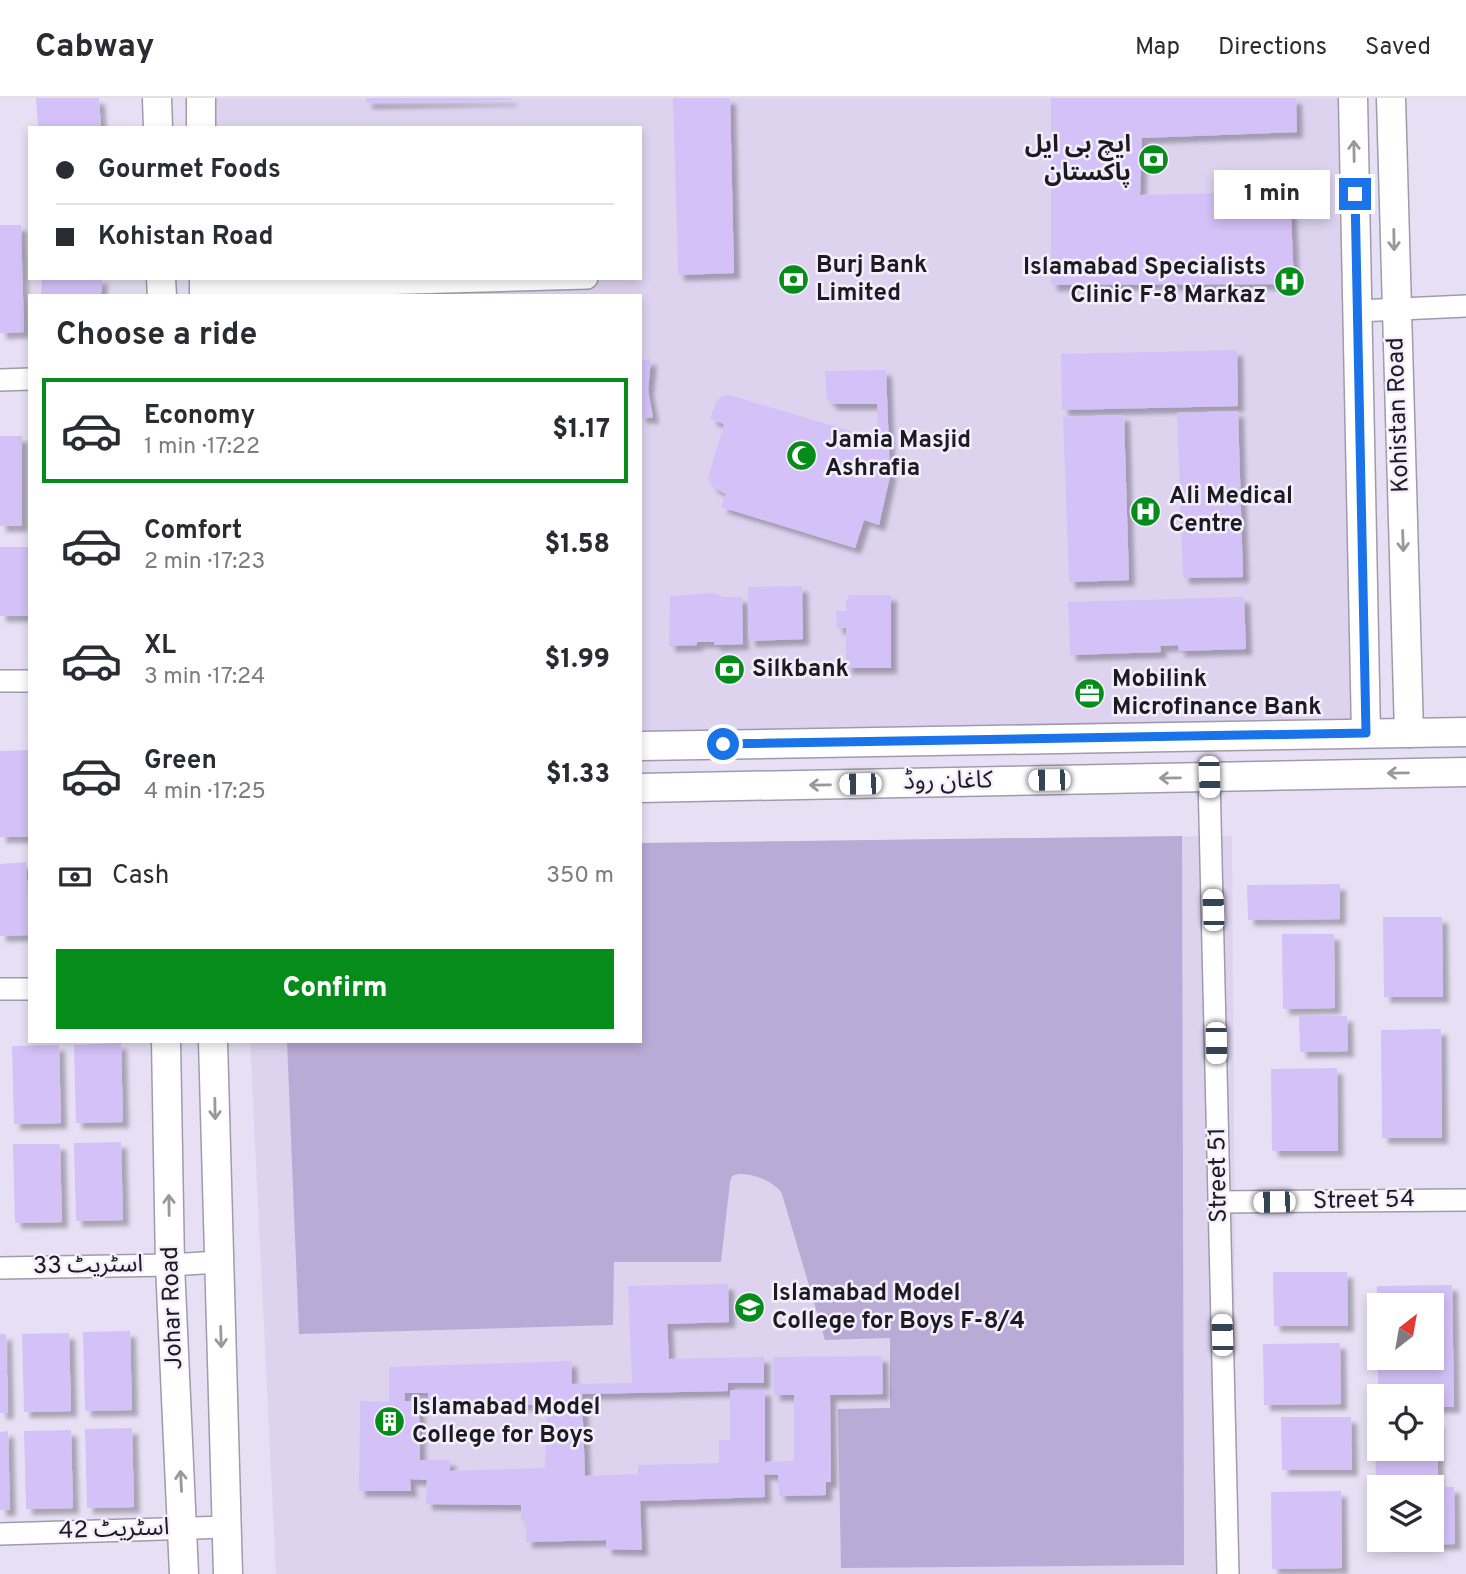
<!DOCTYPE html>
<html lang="en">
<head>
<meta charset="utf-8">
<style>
  body { margin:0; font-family:Overpass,"Noto Sans Arabic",sans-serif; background:#f2f2f3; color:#2b2b33; height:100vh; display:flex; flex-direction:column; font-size:26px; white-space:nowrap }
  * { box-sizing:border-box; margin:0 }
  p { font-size:23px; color:#7c7c81 }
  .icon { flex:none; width:38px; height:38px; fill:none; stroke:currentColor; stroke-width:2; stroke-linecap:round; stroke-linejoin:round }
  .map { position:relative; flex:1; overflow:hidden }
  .details { position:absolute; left:28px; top:196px; width:614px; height:749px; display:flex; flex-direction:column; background:#fff; border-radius:0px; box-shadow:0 4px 10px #0003 }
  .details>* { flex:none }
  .banner { position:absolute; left:28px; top:28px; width:614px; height:154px; border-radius:0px; box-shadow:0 4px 10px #0003; display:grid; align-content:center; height:154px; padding:0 28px; background:#fff }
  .needle { width:46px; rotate:31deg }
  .controls { position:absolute; left:1367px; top:1195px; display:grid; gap:14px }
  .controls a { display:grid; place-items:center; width:77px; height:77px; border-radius:0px; background:#fff; box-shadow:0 4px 10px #0003; font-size:35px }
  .end { position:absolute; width:32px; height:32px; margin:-16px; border:9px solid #1a73e8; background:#fff; box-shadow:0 0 0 4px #fff }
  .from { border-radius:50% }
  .bubble { position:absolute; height:49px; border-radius:0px; background:#fff; box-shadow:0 4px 10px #0003; font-size:23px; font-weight:800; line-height:49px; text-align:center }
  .car { position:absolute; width:21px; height:42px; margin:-21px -10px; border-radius:9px; box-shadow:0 0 5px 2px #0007; background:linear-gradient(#fff 24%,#345 0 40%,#fff 0 76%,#345 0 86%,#fff 0) }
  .banner b { display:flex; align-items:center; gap:24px; height:66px; font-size:26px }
  .banner b+b { border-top:2px solid #e1e1e2 }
  .banner i { width:18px; height:18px; background:#2b2b33 }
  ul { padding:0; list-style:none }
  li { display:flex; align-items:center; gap:21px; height:105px; margin:0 14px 10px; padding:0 14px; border:4px solid transparent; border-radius:0px }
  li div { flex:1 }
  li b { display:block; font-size:26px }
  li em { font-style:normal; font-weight:800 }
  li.selected { border-color:#058c1a }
  li>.icon { width:63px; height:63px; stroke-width:1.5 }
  h2 { padding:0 28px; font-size:32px; line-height:84px }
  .pay { display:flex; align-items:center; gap:18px; height:77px; padding:0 28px; font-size:26px }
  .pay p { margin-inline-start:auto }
  .action { display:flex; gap:14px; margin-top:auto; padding:14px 28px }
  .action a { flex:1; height:80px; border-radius:0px; background:#058c1a; color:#fff; font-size:28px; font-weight:800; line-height:80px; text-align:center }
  header { display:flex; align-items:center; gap:42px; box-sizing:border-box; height:98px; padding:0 35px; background:#fff; border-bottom:2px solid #e1e1e2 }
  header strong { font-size:33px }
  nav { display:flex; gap:38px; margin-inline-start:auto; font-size:24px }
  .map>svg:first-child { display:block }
  .built { fill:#ddd3ef }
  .green { fill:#baaad6 }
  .building { fill:#d4c1f7; fill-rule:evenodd; filter:url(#shadow) }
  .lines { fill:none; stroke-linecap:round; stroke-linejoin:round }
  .street-casing { stroke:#a19aae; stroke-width:24 }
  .secondary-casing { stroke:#a19aae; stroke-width:31 }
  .street { stroke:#fff; stroke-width:21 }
  .secondary { stroke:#fff; stroke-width:28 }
  .oneway { stroke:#99989c }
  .route { stroke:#1a73e8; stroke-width:9 }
  .labels { text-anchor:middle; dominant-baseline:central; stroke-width:5; stroke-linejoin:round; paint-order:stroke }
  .poi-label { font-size:24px; font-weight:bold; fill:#1d1b22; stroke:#f3effc; text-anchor:start }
  .street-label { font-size:24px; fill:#1d1b22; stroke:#f3effc }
</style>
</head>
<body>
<header>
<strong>Cabway</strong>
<nav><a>Map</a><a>Directions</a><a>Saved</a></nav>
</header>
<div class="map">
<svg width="1466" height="1476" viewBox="0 0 1466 1476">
  <defs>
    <filter id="shadow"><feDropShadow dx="6" dy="6" stdDeviation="2" flood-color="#0004"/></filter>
  </defs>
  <rect width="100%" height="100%" fill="#e7e0f5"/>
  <g class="built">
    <polygon points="201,0 1353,0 1366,635 641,647 640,198 204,198 204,180 640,180 640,30 201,30"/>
    <polygon points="1232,738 1237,1476 276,1476 250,943 640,943 641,745"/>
  </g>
  <path class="green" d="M1182,738L1184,1467L841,1470L838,1311L890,1310V1240L825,1242L782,1096C775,1083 745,1071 732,1078L730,1084L721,1164H614L613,1227L299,1236L287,943H640L641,745Z"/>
  <g class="building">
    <polygon points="36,0 99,0 101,30 38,30"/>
    <polygon points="366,0 511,0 511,2 366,5"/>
    <polygon points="673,0 730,0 734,175 678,177"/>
    <polygon points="1051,0 1296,0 1297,34 1142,40 1140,97 1290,93 1294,186 1051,187"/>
    <polygon points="0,127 21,127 24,234 0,235"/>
    <polygon points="42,180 102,180 101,198 41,198"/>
    <polygon points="1237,252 1238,308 1062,312 1061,256"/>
    <polygon points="651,261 648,292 653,320 640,319 640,262"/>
    <polygon points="886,272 890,378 879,427 864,422 855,450 721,409 726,396 713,389 708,380 724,326 710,321 717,302 726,297 732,298 878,341 877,306 831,306 831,303 827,302 825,273"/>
    <polygon points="1238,313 1243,479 1183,480 1177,315"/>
    <polygon points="1124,317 1129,482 1069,484 1063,319"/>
    <rect x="0" y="338" width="22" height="90"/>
    <polygon points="0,449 29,449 30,518 0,518"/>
    <polygon points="802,488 803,541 749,543 748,489"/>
    <polygon points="713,495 724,499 742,499 743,546 714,547 714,544 697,544 697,547 669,548 670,498"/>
    <polygon points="849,497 891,497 891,570 846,570 846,530 837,530 836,513 846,513 846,503"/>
    <polygon points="1244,499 1246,551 1179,553 1178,547 1160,548 1161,554 1070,557 1068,504"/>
    <polygon points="30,652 30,739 0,739 0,653"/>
    <polygon points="26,764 30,837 0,838 0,766"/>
    <polygon points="1340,786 1340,821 1248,822 1247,787"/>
    <polygon points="1383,819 1442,819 1443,899 1384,899"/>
    <polygon points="1282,836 1334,836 1335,910 1283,911"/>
    <polygon points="1299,918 1347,918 1348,953 1300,954"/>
    <polygon points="1441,931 1442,1040 1382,1040 1381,932"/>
    <polygon points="121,945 123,1024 76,1025 74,947"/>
    <polygon points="59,947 61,1025 14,1026 12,948"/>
    <polygon points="1337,970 1338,1053 1272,1053 1271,971"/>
    <polygon points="121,1044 123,1122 76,1123 74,1045"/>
    <polygon points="13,1046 60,1046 62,1124 15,1125"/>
    <polygon points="1273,1174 1347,1174 1348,1228 1274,1228"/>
    <path d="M728,1186L729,1224L667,1226L669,1261L764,1259V1285H728V1293L582,1296L585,1378L638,1376V1367L719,1365V1342H730V1292H765V1364L794,1363V1297H774L773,1259L882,1258L883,1296L830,1297L831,1384H826V1397L779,1398L778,1377L764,1376L765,1399L640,1403L642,1452L606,1451V1442L526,1444L527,1423H521V1407L426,1406L427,1382L410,1381L411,1393H359L360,1303L389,1304V1269L571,1263L572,1286L632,1285L628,1188ZM405,1295H428V1303L520,1302L521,1307H547L545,1370L450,1373V1362H420L419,1303H405Z"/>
    <polygon points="1452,1187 1454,1309 1432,1309 1432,1298 1378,1298 1378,1260 1432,1260 1432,1208 1377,1208 1377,1188"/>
    <polygon points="130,1233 132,1312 85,1313 83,1234"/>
    <polygon points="69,1235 71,1313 24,1314 22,1236"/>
    <polygon points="0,1236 6,1236 8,1315 0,1315"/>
    <polygon points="1340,1245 1341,1306 1264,1307 1263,1246"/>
    <polygon points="1281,1319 1351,1319 1352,1372 1282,1372"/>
    <polygon points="1375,1323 1379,1323 1379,1351 1432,1351 1432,1323 1438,1323 1438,1389 1454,1389 1455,1446 1384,1447 1384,1442 1432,1442 1432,1390 1376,1390"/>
    <polygon points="132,1330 134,1409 87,1410 85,1331"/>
    <polygon points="71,1332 73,1410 26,1411 24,1333"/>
    <polygon points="8,1333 10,1412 0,1412 0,1334"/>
    <polygon points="1341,1393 1342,1470 1272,1471 1271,1394"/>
  </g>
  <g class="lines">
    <defs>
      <g id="street">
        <polyline points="204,191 587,180"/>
        <polyline points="1357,213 1466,208"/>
        <polyline points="0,282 30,281"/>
        <polyline points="0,583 30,583"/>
        <polyline points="1209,679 1228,1476"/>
        <polyline points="0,891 30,891"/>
        <polyline points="1219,1104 1466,1102"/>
        <polyline points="0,1170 170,1167 218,1164"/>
        <polyline points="0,1436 227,1429"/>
      </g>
      <g id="secondary">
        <polyline points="157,0 158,30"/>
        <polyline points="201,0 201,30"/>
        <polyline points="1353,0 1366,635"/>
        <polyline points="1391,0 1409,635"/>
        <polyline points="161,180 162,198"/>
        <polyline points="204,180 204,198"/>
        <polyline points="640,648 1466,634"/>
        <polyline points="640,690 1466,674"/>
        <polyline points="166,943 170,1167 184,1476"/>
        <polyline points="213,943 228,1476"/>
      </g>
    </defs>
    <use href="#street" class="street-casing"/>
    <use href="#secondary" class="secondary-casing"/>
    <use href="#street" class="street"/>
    <use href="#secondary" class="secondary"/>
  </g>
  <defs><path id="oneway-shaft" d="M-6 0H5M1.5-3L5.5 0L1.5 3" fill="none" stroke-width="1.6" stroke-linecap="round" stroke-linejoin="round" transform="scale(1.75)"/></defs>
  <g class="oneway">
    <use href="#oneway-shaft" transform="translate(1354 53) rotate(-91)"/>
    <use href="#oneway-shaft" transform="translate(1394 142) rotate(89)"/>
    <use href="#oneway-shaft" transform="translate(1403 443) rotate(88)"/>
    <use href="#oneway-shaft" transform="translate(1398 675) rotate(179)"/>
    <use href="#oneway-shaft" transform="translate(1170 680) rotate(179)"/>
    <use href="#oneway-shaft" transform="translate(820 687) rotate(179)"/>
    <use href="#oneway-shaft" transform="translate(215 1011) rotate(89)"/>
    <use href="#oneway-shaft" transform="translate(169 1107) rotate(-91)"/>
    <use href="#oneway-shaft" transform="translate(221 1239) rotate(88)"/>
    <use href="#oneway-shaft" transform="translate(181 1383) rotate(-93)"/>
  </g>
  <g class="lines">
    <polyline class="route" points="723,646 1366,635 1355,96"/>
  </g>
  <defs>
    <symbol id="bank-disc" viewBox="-11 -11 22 22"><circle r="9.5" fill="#058c1a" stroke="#f3effc"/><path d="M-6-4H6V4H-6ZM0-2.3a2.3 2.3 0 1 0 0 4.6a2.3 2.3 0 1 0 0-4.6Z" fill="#fff"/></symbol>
    <symbol id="hospital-disc" viewBox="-11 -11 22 22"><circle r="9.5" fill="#058c1a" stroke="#f3effc"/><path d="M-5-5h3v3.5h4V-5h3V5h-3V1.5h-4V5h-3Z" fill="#fff"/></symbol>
    <symbol id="mosque-disc" viewBox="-11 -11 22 22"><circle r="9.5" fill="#058c1a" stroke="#f3effc"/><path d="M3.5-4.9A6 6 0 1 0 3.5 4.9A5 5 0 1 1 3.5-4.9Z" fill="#fff"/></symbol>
    <symbol id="office-disc" viewBox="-11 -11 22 22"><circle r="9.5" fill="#058c1a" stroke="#f3effc"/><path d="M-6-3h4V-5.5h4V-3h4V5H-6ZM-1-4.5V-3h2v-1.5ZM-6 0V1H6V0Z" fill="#fff"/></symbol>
    <symbol id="university-disc" viewBox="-11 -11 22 22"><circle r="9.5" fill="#058c1a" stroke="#f3effc"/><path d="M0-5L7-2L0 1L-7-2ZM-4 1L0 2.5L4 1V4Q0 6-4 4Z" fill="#fff"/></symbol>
    <symbol id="building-disc" viewBox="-11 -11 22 22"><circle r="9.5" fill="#058c1a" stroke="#f3effc"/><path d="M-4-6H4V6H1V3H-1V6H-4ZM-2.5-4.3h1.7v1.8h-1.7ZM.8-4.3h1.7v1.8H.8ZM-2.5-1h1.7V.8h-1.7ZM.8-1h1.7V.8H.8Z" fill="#fff"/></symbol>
  </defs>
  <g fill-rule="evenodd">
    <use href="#bank-disc" x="1136" y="44" width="35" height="35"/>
    <use href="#bank-disc" x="776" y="164" width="35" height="35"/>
    <use href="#hospital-disc" x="1272" y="166" width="35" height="35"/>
    <use href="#mosque-disc" x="784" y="340" width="35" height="35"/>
    <use href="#hospital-disc" x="1128" y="396" width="35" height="35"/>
    <use href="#bank-disc" x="712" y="554" width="35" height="35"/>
    <use href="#office-disc" x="1072" y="578" width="35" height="35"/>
    <use href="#university-disc" x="732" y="1192" width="35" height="35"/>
    <use href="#building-disc" x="372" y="1306" width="35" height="35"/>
  </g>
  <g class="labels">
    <g class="poi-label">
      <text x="1131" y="48" text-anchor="end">ایچ بی ایل<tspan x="1131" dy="28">پاکستان</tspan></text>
      <text x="816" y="168">Burj Bank<tspan x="816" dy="28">Limited</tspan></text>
      <text x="1266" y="170" text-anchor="end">Islamabad Specialists<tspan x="1266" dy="28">Clinic F-8 Markaz</tspan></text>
      <text x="825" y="343">Jamia Masjid<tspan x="825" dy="28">Ashrafia</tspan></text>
      <text x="1169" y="399">Ali Medical<tspan x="1169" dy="28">Centre</tspan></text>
      <text x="752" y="572">Silkbank</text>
      <text x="1112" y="582">Mobilink<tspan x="1112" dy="28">Microfinance Bank</tspan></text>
      <text x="772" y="1196">Islamabad Model<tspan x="772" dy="28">College for Boys F-8/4</tspan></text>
      <text x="412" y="1310">Islamabad Model<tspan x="412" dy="28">College for Boys</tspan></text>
    </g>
    <g class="street-label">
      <text transform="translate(1399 317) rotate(-92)">Kohistan Road</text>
      <text transform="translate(948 684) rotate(-1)">کاغان روڈ</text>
      <text transform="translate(1219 1077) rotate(-91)">Street 51</text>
      <text transform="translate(1364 1103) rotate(-1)">Street 54</text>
      <text transform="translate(88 1168) rotate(-1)">اسٹریٹ 33</text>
      <text transform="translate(173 1210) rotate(-92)">Johar Road</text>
      <text transform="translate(114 1432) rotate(-2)">اسٹریٹ 42</text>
    </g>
  </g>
</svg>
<div class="controls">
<a><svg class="needle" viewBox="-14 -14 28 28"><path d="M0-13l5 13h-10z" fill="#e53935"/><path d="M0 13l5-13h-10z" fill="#7c7c81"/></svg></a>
<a><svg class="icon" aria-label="locate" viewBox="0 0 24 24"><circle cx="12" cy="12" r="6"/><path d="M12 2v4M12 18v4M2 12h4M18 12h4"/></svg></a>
<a><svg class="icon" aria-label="layers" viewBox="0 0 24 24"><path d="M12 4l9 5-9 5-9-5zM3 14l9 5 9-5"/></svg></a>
</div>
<i class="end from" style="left:723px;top:646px"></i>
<i class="end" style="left:1355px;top:96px"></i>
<div class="bubble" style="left:1214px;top:72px;width:116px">1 min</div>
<i class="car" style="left:1209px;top:679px;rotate:178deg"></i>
<i class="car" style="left:1049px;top:682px;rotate:269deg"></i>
<i class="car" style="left:860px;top:686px;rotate:269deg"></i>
<i class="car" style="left:1213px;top:812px;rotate:358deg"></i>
<i class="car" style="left:1216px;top:945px;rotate:179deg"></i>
<i class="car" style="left:1274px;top:1104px;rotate:269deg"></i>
<i class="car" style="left:1222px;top:1237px;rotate:358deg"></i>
<div class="banner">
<b><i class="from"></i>Gourmet Foods</b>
<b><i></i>Kohistan Road</b>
</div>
<section class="details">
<h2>Choose a ride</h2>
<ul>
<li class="selected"><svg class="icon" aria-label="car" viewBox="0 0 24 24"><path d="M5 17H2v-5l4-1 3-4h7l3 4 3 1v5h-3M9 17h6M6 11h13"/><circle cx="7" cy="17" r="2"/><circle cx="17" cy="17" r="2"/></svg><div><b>Economy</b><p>1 min · 17:22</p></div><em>$1.17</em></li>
<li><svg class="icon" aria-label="car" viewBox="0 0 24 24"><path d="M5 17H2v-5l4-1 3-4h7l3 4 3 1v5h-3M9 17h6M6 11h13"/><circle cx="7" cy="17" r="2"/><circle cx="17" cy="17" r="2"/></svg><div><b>Comfort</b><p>2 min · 17:23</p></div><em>$1.58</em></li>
<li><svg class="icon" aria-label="car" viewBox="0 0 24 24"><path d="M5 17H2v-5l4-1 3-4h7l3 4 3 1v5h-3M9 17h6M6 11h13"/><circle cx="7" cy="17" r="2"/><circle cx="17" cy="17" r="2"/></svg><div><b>XL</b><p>3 min · 17:24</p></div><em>$1.99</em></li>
<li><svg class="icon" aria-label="car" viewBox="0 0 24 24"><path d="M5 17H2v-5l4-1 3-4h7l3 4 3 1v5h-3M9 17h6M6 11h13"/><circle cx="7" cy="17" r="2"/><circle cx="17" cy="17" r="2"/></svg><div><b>Green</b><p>4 min · 17:25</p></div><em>$1.33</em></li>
</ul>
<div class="pay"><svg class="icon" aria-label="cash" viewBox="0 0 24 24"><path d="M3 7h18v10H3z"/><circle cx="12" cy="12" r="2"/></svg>Cash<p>350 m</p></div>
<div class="action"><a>Confirm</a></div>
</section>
</div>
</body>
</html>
